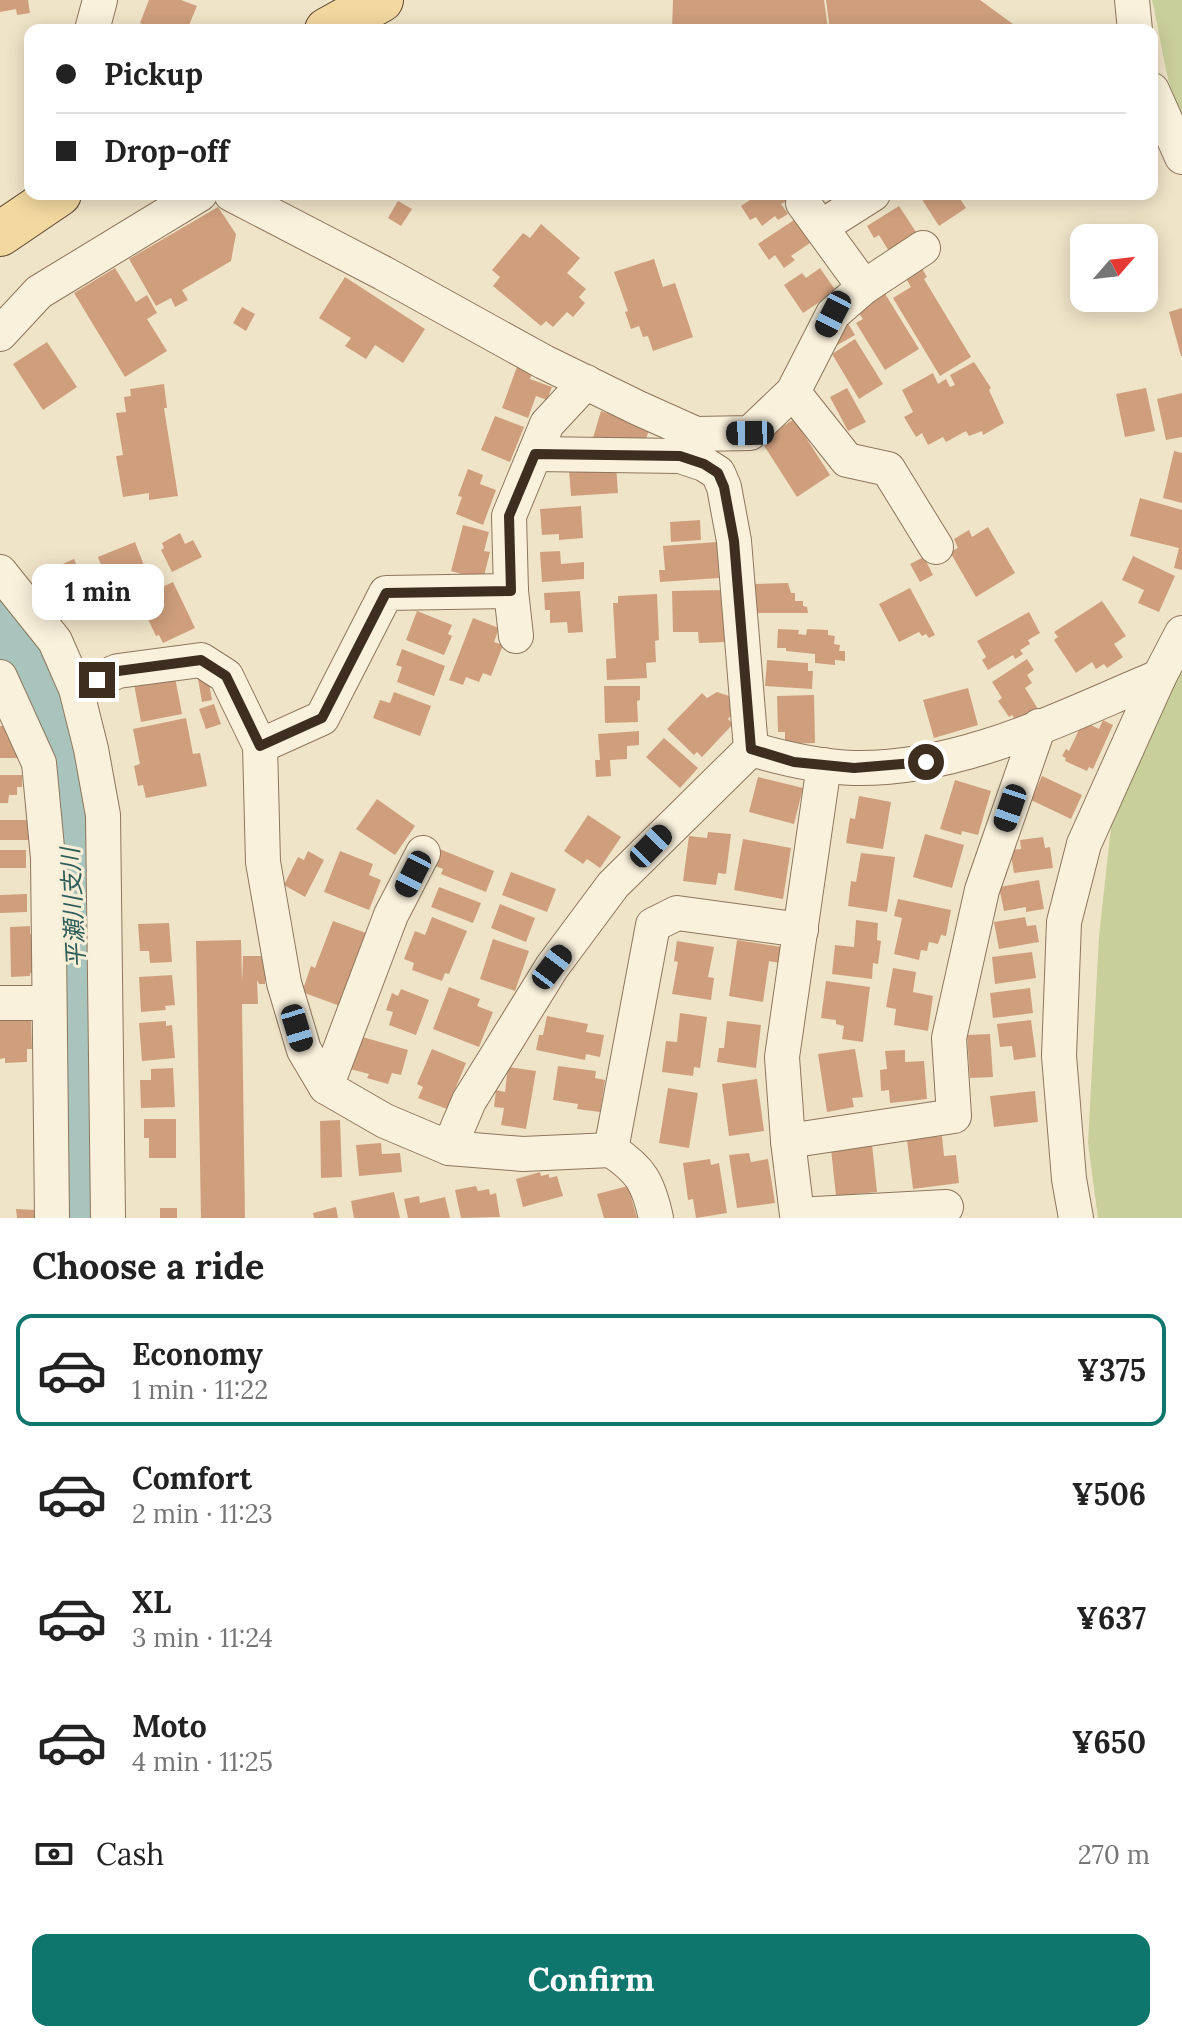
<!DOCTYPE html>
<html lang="en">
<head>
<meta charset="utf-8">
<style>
  body { margin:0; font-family:Lora,"Noto Sans JP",serif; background:#f6f6f6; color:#222; height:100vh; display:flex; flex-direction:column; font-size:30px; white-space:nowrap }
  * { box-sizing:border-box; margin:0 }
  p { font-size:26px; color:#767676 }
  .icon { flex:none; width:44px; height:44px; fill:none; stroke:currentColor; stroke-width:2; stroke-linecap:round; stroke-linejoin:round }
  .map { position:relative; height:1218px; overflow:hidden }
  .drawer { display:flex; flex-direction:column; background:#fff; flex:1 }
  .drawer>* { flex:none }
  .guide { position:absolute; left:24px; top:24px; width:1134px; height:176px; border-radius:16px; box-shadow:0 4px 20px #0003; display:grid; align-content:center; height:176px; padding:0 32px; background:#fff }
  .needle { width:52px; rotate:62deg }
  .controls { position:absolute; left:1070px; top:224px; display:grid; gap:16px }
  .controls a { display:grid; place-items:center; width:88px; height:88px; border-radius:16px; background:#fff; box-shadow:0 4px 20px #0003; font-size:40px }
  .end { position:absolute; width:36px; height:36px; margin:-18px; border:10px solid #3d2e20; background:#fff; box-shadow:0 0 0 4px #fff }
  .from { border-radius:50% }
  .bubble { position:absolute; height:56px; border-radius:16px; background:#fff; box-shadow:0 4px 20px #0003; font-size:26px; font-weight:700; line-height:56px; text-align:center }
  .car { position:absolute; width:24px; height:48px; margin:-24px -12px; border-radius:10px; box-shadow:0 0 6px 2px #0007; background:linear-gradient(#222 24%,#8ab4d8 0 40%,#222 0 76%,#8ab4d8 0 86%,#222 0) }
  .guide b { display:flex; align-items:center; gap:28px; height:76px; font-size:30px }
  .guide b+b { border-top:2px solid #e0e0e0 }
  .guide i { width:20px; height:20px; background:#222 }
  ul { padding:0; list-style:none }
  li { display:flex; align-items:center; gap:24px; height:112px; margin:0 16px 12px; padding:0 16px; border:4px solid transparent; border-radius:16px }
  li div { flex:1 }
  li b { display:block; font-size:30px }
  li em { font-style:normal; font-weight:700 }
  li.current { border-color:#0f766e }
  li>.icon { width:72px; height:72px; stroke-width:1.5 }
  h2 { padding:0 32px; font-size:36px; line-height:96px }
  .pay { display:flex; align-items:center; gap:20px; height:88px; padding:0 32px; font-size:30px }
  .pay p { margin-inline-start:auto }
  .action { display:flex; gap:16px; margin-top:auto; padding:16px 32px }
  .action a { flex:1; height:92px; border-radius:16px; background:#0f766e; color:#fff; font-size:32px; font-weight:700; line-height:92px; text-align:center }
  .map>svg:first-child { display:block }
  .green { fill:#c9cf9b }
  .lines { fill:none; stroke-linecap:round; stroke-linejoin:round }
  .river { stroke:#a9c4bc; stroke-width:58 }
  .building { fill:#cf9f7d }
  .minor-casing { stroke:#8d765c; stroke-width:36 }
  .major-casing { stroke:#5b4430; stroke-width:46 }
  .minor { stroke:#faf1dc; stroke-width:34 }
  .major { stroke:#f3d9a0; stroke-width:44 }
  .route { stroke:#3d2e20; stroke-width:10 }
  .labels { text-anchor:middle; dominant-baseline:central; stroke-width:6; stroke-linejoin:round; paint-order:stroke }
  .water-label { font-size:24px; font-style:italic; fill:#2f5d5a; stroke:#f7eed8 }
</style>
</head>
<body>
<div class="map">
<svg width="1182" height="1218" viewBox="0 0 1182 1218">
  <rect width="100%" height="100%" fill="#f0e4c8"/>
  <g class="green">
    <path d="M1152,0H1182V122C1165,81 1162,42 1152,0Z"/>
    <polygon points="1182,652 1182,1218 1098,1218 1088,1143 1099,936 1112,818"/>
  </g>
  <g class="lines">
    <path class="river" d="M0,613C71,703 69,817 74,926C78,1023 78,1121 78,1218"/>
  </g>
  <g class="building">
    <polygon points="0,0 28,0 30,13 17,15 16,9 0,12"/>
    <polygon points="149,0 181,0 197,6 187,30 156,30 140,23"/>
    <polygon points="673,0 824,0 828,29 672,30"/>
    <polygon points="826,0 980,0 1021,30 830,30"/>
    <polygon points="759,194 782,194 787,201 781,204 788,214 778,220 775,216 762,226 756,217 750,220 741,206"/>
    <polygon points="926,194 957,194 966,208 939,226 921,198"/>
    <polygon points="398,201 412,209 401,226 388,218"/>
    <polygon points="899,206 918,235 890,253 879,235 874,238 867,226"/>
    <polygon points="218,207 236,234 231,261 182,290 188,300 175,307 171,298 156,306 129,259"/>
    <polygon points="794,220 810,243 791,256 795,260 784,268 775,255 769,260 758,244"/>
    <polygon points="541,224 580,258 567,273 586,289 579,297 585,303 573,317 567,312 553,327 546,321 541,326 493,286 500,277 492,270 523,233 530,238"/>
    <polygon points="654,259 663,287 675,283 693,337 653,351 648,336 643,337 639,326 631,329 625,312 628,311 614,272"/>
    <polygon points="920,265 927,277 924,279 971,357 940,376 893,298 911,287 904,275"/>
    <polygon points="115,268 136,302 147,295 157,313 147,319 167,351 125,377 74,293"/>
    <polygon points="820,268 836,291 803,313 784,285 802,273 806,278"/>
    <polygon points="345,277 425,329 403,363 375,345 366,359 345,346 351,338 319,318"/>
    <polygon points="884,292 919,349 885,370 856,323 863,319 856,309"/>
    <polygon points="242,307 255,314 246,331 233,323"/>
    <polygon points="1182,308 1182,356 1181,356 1169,312"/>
    <polygon points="846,320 855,335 834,347"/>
    <polygon points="855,339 883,384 859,399 832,354"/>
    <polygon points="47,342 77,387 43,410 13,364"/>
    <polygon points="974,362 991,388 989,390 1004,423 983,435 982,431 969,436 966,431 946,442 943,437 928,445 922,433 916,437 904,417 913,412 902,390 933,373 938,384 946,379 950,387 955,385 950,375"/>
    <polygon points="518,364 533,370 530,379 552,387 547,400 536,396 528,418 502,408"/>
    <polygon points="164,384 167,408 164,408 178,496 149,500 149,493 123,497 116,456 123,455 116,413 126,412 124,397 131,396 130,389"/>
    <polygon points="847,388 866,422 848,431 830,397"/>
    <polygon points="1146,388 1155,431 1125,437 1116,394"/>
    <polygon points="1182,393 1182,437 1166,440 1157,399"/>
    <polygon points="601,411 650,428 644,444 628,443 613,437 609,447 592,441"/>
    <polygon points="495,416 524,427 510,462 481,450"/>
    <polygon points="794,419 830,475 797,497 761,441"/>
    <polygon points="1174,451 1182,453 1182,503 1163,498"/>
    <polygon points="616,466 618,493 571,496 569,469"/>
    <polygon points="468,469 483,475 480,484 496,490 483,525 456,514 462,497 458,496"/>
    <polygon points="1140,498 1182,510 1182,570 1174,568 1179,548 1130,536"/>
    <polygon points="581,506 583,538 559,540 559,534 542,535 540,509"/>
    <polygon points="700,520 701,540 671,542 670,522"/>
    <polygon points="463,525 489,532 484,551 490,552 483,580 451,571"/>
    <polygon points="988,527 1015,573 976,597 950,552 958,548 954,539 969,530 972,537"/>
    <polygon points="180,533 185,544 193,540 202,557 172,572 161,550 164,548 162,543"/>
    <polygon points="135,542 145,568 108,583 98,557"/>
    <polygon points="717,542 719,578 660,582 659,570 665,570 663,546"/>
    <polygon points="560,551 561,564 584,562 584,579 542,582 540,552"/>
    <polygon points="1133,556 1175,576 1159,612 1138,603 1144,590 1122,580"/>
    <polygon points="924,557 933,575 920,582 910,564"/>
    <polygon points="74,559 85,585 49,601 37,575"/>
    <polygon points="173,582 195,628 163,643 159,635 156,636 138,598"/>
    <polygon points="788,583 791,593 795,593 795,601 803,601 803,606 807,607 808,613 755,613 754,584"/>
    <polygon points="910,588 935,635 929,638 926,634 922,636 919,632 899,642 879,604"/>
    <polygon points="724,590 725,642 699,643 698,632 673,632 672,591"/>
    <polygon points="580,591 583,632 568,633 567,622 550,623 550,610 545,610 544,593"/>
    <polygon points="657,594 659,640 655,641 656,662 646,663 647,678 607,680 606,659 616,658 613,603 618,603 618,596"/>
    <polygon points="1102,601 1126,636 1114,644 1123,657 1107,668 1104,664 1096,669 1092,662 1076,673 1054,640 1058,637 1054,632"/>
    <polygon points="417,611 452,625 448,634 452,636 444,655 406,640"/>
    <polygon points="1029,612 1040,633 1028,640 1030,644 1020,650 1023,654 1015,659 1013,655 988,670 982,660 986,657 977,641"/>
    <polygon points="473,618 499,628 494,642 503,645 491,676 483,673 479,682 466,677 463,685 449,680"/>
    <polygon points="778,629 799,630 798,634 806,635 807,629 828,630 828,635 835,636 834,644 840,645 839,651 845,651 845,661 835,660 835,665 815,663 815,654 786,651 786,648 777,648"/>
    <polygon points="402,649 445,666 434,696 397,682 402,667 396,665"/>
    <polygon points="1027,659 1034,670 1027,675 1032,683 1025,688 1038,709 1017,723 1012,715 1009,717 998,701 1002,698 992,682"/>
    <polygon points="767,660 808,663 808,671 813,671 812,689 765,686"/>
    <polygon points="175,677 182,714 141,722 134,684"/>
    <polygon points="208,677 212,700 202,702 198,679"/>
    <polygon points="604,686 640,686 640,700 637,701 638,722 605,723"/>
    <polygon points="968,688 978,725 934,738 923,700"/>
    <polygon points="394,692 431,706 420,736 373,718 380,700 390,703"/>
    <polygon points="717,692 729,696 732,702 732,714 728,719 733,724 702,757 697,752 694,755 667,729 702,693 707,698"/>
    <polygon points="814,695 815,743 785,744 785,732 778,732 777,696"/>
    <polygon points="214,704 221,724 206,729 199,709"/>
    <polygon points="186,718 193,754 200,753 207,786 146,798 143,785 138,786 134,766 140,764 133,729"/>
    <polygon points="1103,720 1113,725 1093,769 1089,767 1087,771 1065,761 1066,758 1062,756 1066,749 1069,751 1083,721 1099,729"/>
    <polygon points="0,726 7,726 18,734 17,758 0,758"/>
    <polygon points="639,731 639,745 627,746 627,759 610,760 611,776 596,777 595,760 600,760 598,734"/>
    <polygon points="664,738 698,768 680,788 646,757"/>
    <polygon points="0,775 22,775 22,787 17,787 17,795 9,795 8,803 0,803"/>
    <polygon points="1042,776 1082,795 1071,819 1031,800"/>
    <polygon points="758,777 803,788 794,824 749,812"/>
    <polygon points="955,780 991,791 978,835 962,831 961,835 940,829"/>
    <polygon points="859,796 891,802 883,849 846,843 850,818 855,819"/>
    <polygon points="377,799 415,826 395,855 356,829"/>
    <polygon points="588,815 621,837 600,868 587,859 583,864 564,851"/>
    <rect x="0" y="820" width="28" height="20"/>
    <polygon points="708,832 731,834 726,874 718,873 716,885 683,881 689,836 707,838"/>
    <polygon points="925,834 964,845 952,888 913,877"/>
    <polygon points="1043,837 1045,848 1050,847 1053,868 1014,873 1010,850 1021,849 1020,840"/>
    <polygon points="743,839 791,848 783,899 734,890"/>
    <polygon points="437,848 494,871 486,892 441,874 443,869 430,864"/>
    <rect x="0" y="850" width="26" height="18"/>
    <polygon points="308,851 324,860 305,897 284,885 298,857 304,860"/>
    <polygon points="340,851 373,864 369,875 381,880 369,910 324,892"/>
    <polygon points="861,853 895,857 887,912 848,906 851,881 856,882"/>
    <polygon points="511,872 556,889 547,912 502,895"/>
    <polygon points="1039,880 1044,909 1026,912 1026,907 1004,911 999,887"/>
    <polygon points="439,887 481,903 473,923 431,907"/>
    <polygon points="27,894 27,912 0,913 0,895"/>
    <polygon points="898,899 951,910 946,936 941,935 938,944 929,942 927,951 921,950 919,960 894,954 902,918 894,916"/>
    <polygon points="500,904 535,918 526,942 491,928"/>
    <polygon points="432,917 467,931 449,974 445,973 442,981 412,970 414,963 404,959 415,931 425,935"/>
    <polygon points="1025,917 1027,926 1036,925 1039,942 999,949 994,922"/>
    <polygon points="856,920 878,923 877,940 881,941 878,964 873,963 872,979 832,974 835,945 854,947"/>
    <polygon points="333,921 366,933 340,1006 302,992 311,966 315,968"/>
    <polygon points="169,923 172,962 150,963 149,951 140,951 138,924"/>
    <polygon points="30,926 30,934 33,934 34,973 30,973 30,976 11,977 10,927"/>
    <polygon points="493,939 529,951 515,991 480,979"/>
    <polygon points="241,940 242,982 243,956 265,956 265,984 259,984 257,980 258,1004 242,1004 245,1218 201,1218 196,941"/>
    <polygon points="737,940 782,947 780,963 769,961 763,1002 729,996"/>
    <polygon points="677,941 714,947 708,977 714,978 711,1000 672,994 678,962 674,961"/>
    <polygon points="1032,952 1036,978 995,984 992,957"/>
    <polygon points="893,968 916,972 913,992 933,996 928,1031 894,1025 896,1009 886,1007"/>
    <polygon points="172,975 175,1005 165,1006 166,1010 141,1012 139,977"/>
    <polygon points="826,981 870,987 863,1042 842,1039 844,1026 836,1024 836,1020 821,1018"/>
    <polygon points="449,987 480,999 477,1006 493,1012 479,1047 433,1029"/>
    <polygon points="1030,988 1033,1013 993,1018 990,993"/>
    <polygon points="401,989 429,1000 416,1035 389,1025 393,1012 386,1010 392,993 398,996"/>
    <polygon points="680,1013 707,1017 700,1068 694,1067 693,1076 662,1072 666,1041 677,1042"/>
    <polygon points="547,1016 588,1024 586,1032 604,1035 600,1057 586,1054 585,1060 536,1050 539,1035 543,1035"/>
    <polygon points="31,1018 32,1049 27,1049 27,1062 5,1063 5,1058 0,1059 0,1019"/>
    <polygon points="1031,1020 1036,1057 1014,1060 1012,1046 1000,1047 997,1024"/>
    <polygon points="166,1021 166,1026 172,1025 175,1058 142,1061 139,1023"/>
    <polygon points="727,1021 761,1025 756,1068 717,1062 719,1048 724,1048"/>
    <polygon points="990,1034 993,1077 970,1078 967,1035"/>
    <polygon points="359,1036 408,1050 401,1075 392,1073 388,1084 367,1078 369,1074 350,1069"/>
    <polygon points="432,1049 466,1063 447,1109 418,1098 423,1087 417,1084"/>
    <polygon points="855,1049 863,1097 852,1098 854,1107 827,1112 818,1054"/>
    <polygon points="905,1050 905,1062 924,1061 927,1099 890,1103 889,1090 881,1091 880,1070 887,1069 885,1051"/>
    <polygon points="558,1066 596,1071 595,1078 605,1080 600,1112 577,1109 578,1104 553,1100"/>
    <polygon points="508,1067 536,1071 526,1129 501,1125 504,1108 494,1107 496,1090 505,1092"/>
    <polygon points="173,1068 175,1107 141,1108 140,1080 151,1080 151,1069"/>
    <polygon points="757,1079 764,1131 729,1136 722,1084"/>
    <polygon points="668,1088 698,1093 689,1148 659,1143"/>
    <polygon points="1035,1091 1038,1122 994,1127 990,1096"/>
    <polygon points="144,1119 176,1119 176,1158 149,1158 149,1138 144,1138"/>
    <polygon points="340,1120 342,1177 321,1178 320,1121"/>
    <polygon points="942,1136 944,1156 956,1155 959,1183 913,1189 907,1140"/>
    <polygon points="381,1143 382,1154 400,1153 402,1172 359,1176 356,1145"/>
    <polygon points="872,1144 877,1192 836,1196 831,1149"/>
    <polygon points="749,1153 751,1162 768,1159 775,1203 737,1208 729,1155"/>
    <polygon points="710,1159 711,1165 719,1163 727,1213 696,1218 693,1199 688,1200 683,1163"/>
    <polygon points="540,1172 541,1176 549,1174 549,1178 557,1176 563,1196 523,1207 516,1179"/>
    <polygon points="476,1186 478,1191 489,1189 490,1195 496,1193 500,1217 461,1218 455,1190"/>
    <polygon points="628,1186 637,1218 604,1218 597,1194"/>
    <polygon points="394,1192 400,1218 354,1218 351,1201"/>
    <polygon points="419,1196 420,1203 445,1197 450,1218 408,1218 404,1199"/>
    <polygon points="336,1207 338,1218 314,1218 313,1213"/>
    <rect x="160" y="1208" width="17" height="10"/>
    <polygon points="16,1209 36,1210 36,1218 17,1218"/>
  </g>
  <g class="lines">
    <defs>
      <g id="minor">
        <polyline points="1132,0 1135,30"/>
        <polyline points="92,30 100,0"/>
        <polyline points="1152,90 1182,157"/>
        <polyline points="231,194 383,273 544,362 638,408 696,434 750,433 793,392 833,314 864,287 923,248"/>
        <polyline points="803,203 864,287"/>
        <polyline points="821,227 873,194"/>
        <polyline points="0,334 39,292 200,194"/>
        <polyline points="793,392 847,460 888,469 936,547"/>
        <polyline points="535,454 680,456 704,464 718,473 724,487 734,541 751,749 613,885 552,967 469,1101 449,1148 523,1154 611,1150"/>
        <polyline points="0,572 55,641 76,689 91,749 103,815 108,1218"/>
        <polyline points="516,636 511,591 509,516 547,424 586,382"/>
        <polyline points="0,677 39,763 48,858 52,1218"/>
        <polyline points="76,689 118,671 201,660 226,676 260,746 263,862 284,983 304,1050 326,1087 385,1121 449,1148"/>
        <polyline points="260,746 322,718 386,593 511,591"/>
        <path d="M751,749C785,759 819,767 854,768C962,770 1062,717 1159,677"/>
        <polyline points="824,765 782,1057 788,1141 797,1215 946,1207"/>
        <polyline points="0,1003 49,1003"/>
        <polyline points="326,1087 391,915 423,853"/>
        <polyline points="788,1141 954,1116 949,1038 982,890 1039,726"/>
        <path d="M656,1218C648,1182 641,1170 611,1150L653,925L677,913L801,930"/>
        <polyline points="1076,1218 1069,1179 1059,1056 1064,922 1084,844 1159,677 1182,633"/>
      </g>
      <g id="major">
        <polyline points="327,30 381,0"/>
        <polyline points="0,234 59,194"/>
      </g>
    </defs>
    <use href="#minor" class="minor-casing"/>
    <use href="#major" class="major-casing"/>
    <use href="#minor" class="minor"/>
    <use href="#major" class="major"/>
  </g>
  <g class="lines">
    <polyline class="route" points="97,680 118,671 201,660 226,676 260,746 322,718 386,593 511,591 509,516 535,454 680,456 704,464 718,473 724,487 734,541 751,749 794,762 854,768 926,762"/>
  </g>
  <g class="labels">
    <g class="water-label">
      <text transform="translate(73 908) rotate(-93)">平瀬川支川</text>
    </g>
  </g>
</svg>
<div class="controls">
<a><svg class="needle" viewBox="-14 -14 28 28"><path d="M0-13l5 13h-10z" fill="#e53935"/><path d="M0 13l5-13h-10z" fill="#767676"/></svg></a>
</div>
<i class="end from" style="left:926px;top:762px"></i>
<i class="end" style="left:97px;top:680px"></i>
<div class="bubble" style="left:32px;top:564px;width:132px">1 min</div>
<i class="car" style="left:833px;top:314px;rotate:207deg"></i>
<i class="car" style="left:750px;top:433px;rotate:269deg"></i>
<i class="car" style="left:1010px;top:808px;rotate:199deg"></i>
<i class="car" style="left:651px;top:846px;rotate:44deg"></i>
<i class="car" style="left:413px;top:874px;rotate:207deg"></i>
<i class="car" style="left:552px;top:967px;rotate:37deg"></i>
<i class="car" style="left:297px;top:1028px;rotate:163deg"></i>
<div class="guide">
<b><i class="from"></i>Pickup</b>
<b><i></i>Drop-off</b>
</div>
</div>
<section class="drawer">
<h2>Choose a ride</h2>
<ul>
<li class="current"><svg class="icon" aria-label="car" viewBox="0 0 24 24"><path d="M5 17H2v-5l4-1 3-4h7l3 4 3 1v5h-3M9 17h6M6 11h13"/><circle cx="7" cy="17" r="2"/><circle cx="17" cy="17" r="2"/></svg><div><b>Economy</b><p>1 min · 11:22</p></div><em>¥375</em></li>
<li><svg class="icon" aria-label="car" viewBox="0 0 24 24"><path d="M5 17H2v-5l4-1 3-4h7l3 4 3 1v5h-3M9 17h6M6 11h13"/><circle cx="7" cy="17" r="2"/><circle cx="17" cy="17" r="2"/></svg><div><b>Comfort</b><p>2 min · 11:23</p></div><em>¥506</em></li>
<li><svg class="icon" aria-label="car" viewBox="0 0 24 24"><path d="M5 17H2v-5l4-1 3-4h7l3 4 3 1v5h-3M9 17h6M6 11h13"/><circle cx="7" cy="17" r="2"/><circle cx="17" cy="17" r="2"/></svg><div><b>XL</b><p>3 min · 11:24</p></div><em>¥637</em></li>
<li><svg class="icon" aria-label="car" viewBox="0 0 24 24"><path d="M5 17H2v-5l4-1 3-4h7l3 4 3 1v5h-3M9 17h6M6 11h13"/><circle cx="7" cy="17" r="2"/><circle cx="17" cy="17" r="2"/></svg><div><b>Moto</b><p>4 min · 11:25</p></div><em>¥650</em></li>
</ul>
<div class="pay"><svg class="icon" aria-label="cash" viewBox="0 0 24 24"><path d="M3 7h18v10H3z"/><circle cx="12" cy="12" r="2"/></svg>Cash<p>270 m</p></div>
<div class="action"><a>Confirm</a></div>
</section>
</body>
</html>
